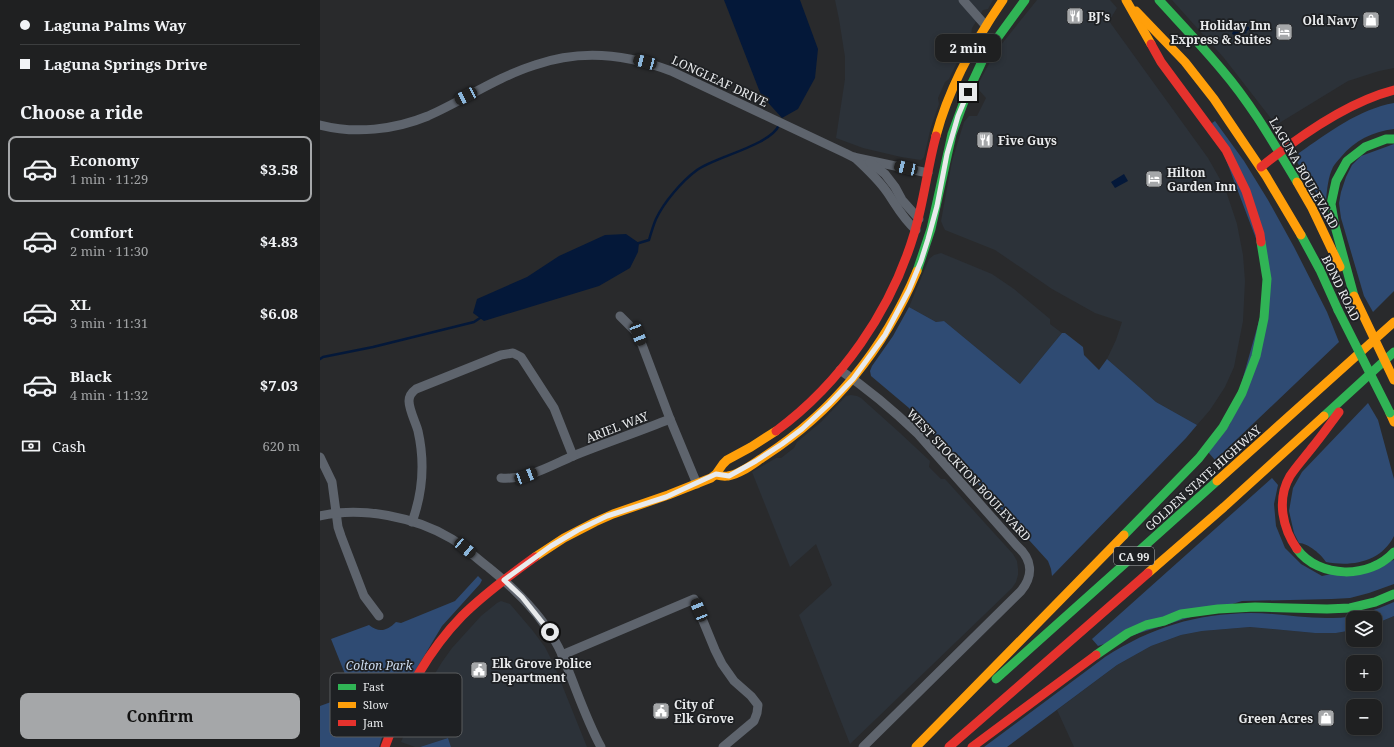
<!DOCTYPE html>
<html lang="en">
<head>
<meta charset="utf-8">
<style>
  body { margin:0; font-family:"Noto Serif",serif; background:#2c2d2e; color:#f1f3f6; height:100vh; display:flex; flex-direction:column; font-size:15px; white-space:nowrap }
  * { box-sizing:border-box; margin:0 }
  p { font-size:13px; color:#a1a3a5 }
  .icon { flex:none; width:22px; height:22px; fill:none; stroke:currentColor; stroke-width:2; stroke-linecap:round; stroke-linejoin:round }
  .map { position:relative; flex:1; overflow:hidden }
  .side { display:flex; flex-direction:column; background:#1f2021; width:320px }
  .side>* { flex:none }
  .hud { display:grid; align-content:center; height:88px; padding:0 20px; background:#1f2021 }
  .tools { position:absolute; left:1026px; top:611px; display:grid; gap:8px }
  .tools a { display:grid; place-items:center; width:36px; height:36px; border-radius:8px; background:#1f2021; box-shadow:0 2px 6px #0003,0 0 0 1px #3c3e3f; font-size:20px }
  .end { position:absolute; width:18px; height:18px; margin:-9px; border:5px solid #e8eaec; background:#111; box-shadow:0 0 0 2px #111 }
  .from { border-radius:50% }
  .bubble { position:absolute; height:28px; border-radius:8px; background:#1f2021; box-shadow:0 2px 6px #0003,0 0 0 1px #3c3e3f; font-size:13px; font-weight:700; line-height:28px; text-align:center }
  .car { position:absolute; width:12px; height:24px; margin:-12px -6px; border-radius:5px; box-shadow:0 0 3px 1px #0007; background:linear-gradient(#222 24%,#8ab4d8 0 40%,#222 0 76%,#8ab4d8 0 86%,#222 0) }
  .hud b { display:flex; align-items:center; gap:14px; height:38px; font-size:15px }
  .hud b+b { border-top:1px solid #3c3e3f }
  .hud i { width:10px; height:10px; background:#f1f3f6 }
  ul { padding:0; list-style:none }
  li { display:flex; align-items:center; gap:12px; height:66px; margin:0 8px 6px; padding:0 12px; border:2px solid transparent; border-radius:8px }
  li div { flex:1 }
  li b { display:block; font-size:15px }
  li em { font-style:normal; font-weight:700 }
  li.active { border-color:#a5a7a9 }
  li>.icon { width:36px; height:36px; stroke-width:1.5 }
  h2 { padding:0 20px; font-size:18px; line-height:48px }
  .pay { display:flex; align-items:center; gap:10px; height:44px; padding:0 20px; font-size:15px }
  .pay p { margin-inline-start:auto }
  .action { display:flex; gap:8px; margin-top:auto; padding:8px 20px }
  .action a { flex:1; height:46px; border-radius:8px; background:#a5a7a9; color:#111; font-size:16px; font-weight:700; line-height:46px; text-align:center }
  main { display:flex; flex:1; min-height:0 }
  .map>svg:first-child { display:block }
  .built { fill:#2c3239; fill-rule:evenodd }
  .green { fill:#2f4b73 }
  .water { fill:#041839 }
  .lines { fill:none; stroke-linecap:round; stroke-linejoin:round }
  .stream { stroke:#041839; stroke-width:2.5 }
  .street { stroke:#5e646d; stroke-width:9 }
  .fast { stroke:#30b455; stroke-width:9 }
  .slow { stroke:#ff9f0a; stroke-width:9 }
  .jam { stroke:#e5322d; stroke-width:9 }
  .fast-bridge { stroke:#30b455; stroke-width:9 }
  .slow-bridge { stroke:#ff9f0a; stroke-width:9 }
  .route { stroke:#e8eaec; stroke-width:5 }
  .labels { text-anchor:middle; dominant-baseline:central; stroke-width:3.5; stroke-linejoin:round; paint-order:stroke }
  .shield { fill:#1e2023; stroke:#abadb0; stroke-width:1 }
  .shield-label { font-size:11px; font-weight:bold; fill:#e8eaec }
  .poi-label { font-size:12px; font-weight:bold; fill:#e8eaec; stroke:#1e2023; text-anchor:start }
  .street-label { font-size:12px; fill:#e8eaec; stroke:#1e2023 }
  .park-label { font-size:12px; font-style:italic; fill:#ccdbef; stroke:#1e2023 }
  .key { fill:#1e2023; stroke:#5b5d5f; stroke-width:1 }
  .key-label { font-size:11px; fill:#e8eaec }
</style>
</head>
<body>
<main>
<section class="side">
<div class="hud">
<b><i class="from"></i>Laguna Palms Way</b>
<b><i></i>Laguna Springs Drive</b>
</div>
<h2>Choose a ride</h2>
<ul>
<li class="active"><svg class="icon" aria-label="car" viewBox="0 0 24 24"><path d="M5 17H2v-5l4-1 3-4h7l3 4 3 1v5h-3M9 17h6M6 11h13"/><circle cx="7" cy="17" r="2"/><circle cx="17" cy="17" r="2"/></svg><div><b>Economy</b><p>1 min · 11:29</p></div><em>$3.58</em></li>
<li><svg class="icon" aria-label="car" viewBox="0 0 24 24"><path d="M5 17H2v-5l4-1 3-4h7l3 4 3 1v5h-3M9 17h6M6 11h13"/><circle cx="7" cy="17" r="2"/><circle cx="17" cy="17" r="2"/></svg><div><b>Comfort</b><p>2 min · 11:30</p></div><em>$4.83</em></li>
<li><svg class="icon" aria-label="car" viewBox="0 0 24 24"><path d="M5 17H2v-5l4-1 3-4h7l3 4 3 1v5h-3M9 17h6M6 11h13"/><circle cx="7" cy="17" r="2"/><circle cx="17" cy="17" r="2"/></svg><div><b>XL</b><p>3 min · 11:31</p></div><em>$6.08</em></li>
<li><svg class="icon" aria-label="car" viewBox="0 0 24 24"><path d="M5 17H2v-5l4-1 3-4h7l3 4 3 1v5h-3M9 17h6M6 11h13"/><circle cx="7" cy="17" r="2"/><circle cx="17" cy="17" r="2"/></svg><div><b>Black</b><p>4 min · 11:32</p></div><em>$7.03</em></li>
</ul>
<div class="pay"><svg class="icon" aria-label="cash" viewBox="0 0 24 24"><path d="M3 7h18v10H3z"/><circle cx="12" cy="12" r="2"/></svg>Cash<p>620 m</p></div>
<div class="action"><a>Confirm</a></div>
</section>
<div class="map">
<svg width="1074" height="747" viewBox="0 0 1074 747">
  <rect width="100%" height="100%" fill="#292a2c"/>
  <g class="built">
    <polygon points="515,0 673,0 668,9 663,10 652,28 651,36 642,52 629,79 625,82 618,98 619,104 611,127 604,157 601,160 581,157 543,148 516,138 525,79 525,57 519,19"/>
    <polygon points="717,0 790,0 797,8 789,21 888,158 905,188 917,224 923,255 925,281 923,321 914,367 905,387 890,410 877,425 836,402 787,359 796,340 802,322 775,313 732,289 675,250 625,230 623,226 621,221 632,161 644,122 649,116 657,116 666,98 659,90 658,84 676,51"/>
    <polygon points="852,0 1074,0 1074,68 1059,71 1028,81 956,125 904,58"/>
    <polygon points="621,253 672,274 694,289 730,319 730,324 742,333 700,384 624,321 616,322 589,307 609,259 614,255"/>
    <polygon points="531,395 537,396 541,398 580,433 610,461 609,467 621,479 625,479 693,554 697,561 698,569 698,575 696,582 692,588 530,744 479,615 512,585 496,544 470,567 432,472 456,458 461,458 474,448 477,442 501,422 526,396"/>
    <polygon points="181,601 190,604 213,631 225,647 234,665 267,747 131,747 128,738 100,747 95,747 81,742 87,728 86,725 94,708 122,662 132,648 161,616 177,603"/>
    <path d="M1074,616V747H754L737,710L797,665L831,646L861,635L882,631L930,627L995,633H1016L1033,630V640H1055V624ZM1033,662H1055V684H1033ZM1033,706H1055V728H1033Z"/>
  </g>
  <g class="green">
    <path d="M1074,103V129C1052,132 1035,140 1021,157C1018,160 1015,164 1013,167C1008,177 1007,190 1006,201L1001,200L977,162V157L979,153C1008,133 1039,109 1074,103Z"/>
    <polygon points="895,121 924,161 948,200 974,247 1007,312 1019,342 895,460 888,452 910,424 951,278 892,123"/>
    <polygon points="1074,144 1074,291 1053,312 1044,296 1021,218 1019,203 1021,192 1026,177 1032,165 1041,156"/>
    <polygon points="589,307 616,322 624,321 700,384 742,333 745,333 763,347 764,355 779,370 787,359 836,402 877,425 866,438 732,576 731,569 728,561 604,424 589,408 551,376 550,371 552,366 573,336"/>
    <path d="M1048,403L1058,420L1074,479V536C1061,562 1032,567 1006,562C1002,555 988,543 979,543L974,533L969,511L973,488L982,472Z"/>
    <polygon points="952,478 958,485 954,504 956,526 965,548 981,564 1002,576 1074,560 1074,584 1049,593 1030,598 1012,599 922,601 778,646 772,639"/>
    <path d="M158,576L162,580L160,584L122,626L79,698L65,728L59,747H0V706L33,694L11,639L49,625C59,633 67,631 76,622L81,623L135,601Z"/>
    <path d="M1074,602V616L1055,624V618H1033V630L1016,633H995L930,627L882,631L861,635L831,646L797,665L687,747H664L785,657C832,627 875,614 931,613C958,613 985,619 1013,618C1034,618 1055,610 1074,602Z"/>
    <polygon points="128,738 131,747 100,747"/>
  </g>
  <g class="water">
    <polygon points="404,0 480,0 498,49 495,78 478,109 462,118 441,95"/>
    <polygon points="924,25 929,27 929,29 926,32 927,33 916,36 912,34 914,28"/>
    <polygon points="804,174 808,181 795,188 791,182"/>
    <polygon points="306,234 319,243 318,252 310,268 279,286 164,321 153,313 157,299 207,277 239,256 285,235"/>
  </g>
  <g class="lines">
    <g class="stream">
      <path d="M319,243L329,240C331,233 333,226 336,219C344,202 362,181 377,170C395,157 451,145 459,125"/>
      <polyline points="0,359 3,357 53,347 154,322 160,318"/>
    </g>
    <g class="street">
      <polyline points="643,0 666,26"/>
      <path d="M0,125C35,134 74,130 108,116C144,100 177,77 215,65C260,49 307,54 351,71L525,153L533,157L608,173"/>
      <path d="M534,157C546,168 558,179 567,192C576,205 583,219 596,230"/>
      <polyline points="550,162 565,174 575,187 582,200 599,219"/>
      <polyline points="300,316 318,334 350,419 377,484"/>
      <path d="M520,370C548,389 574,411 598,434L697,546C712,559 714,575 701,591L543,747"/>
      <polyline points="0,457 12,482 18,527 21,536 44,596 59,616"/>
      <path d="M181,478C207,480 230,466 253,456C285,443 318,432 350,419"/>
      <path d="M0,516C41,506 96,517 132,539C145,547 156,558 168,567C194,588 219,612 235,641C241,651 245,661 249,672C259,697 268,723 281,747"/>
      <path d="M92,522C103,492 105,462 98,431C96,423 89,410 89,401C89,396 92,392 96,389L181,355L193,353L201,357L234,408L253,456"/>
      <polyline points="242,655 374,599 395,650 402,664 414,681 431,696 438,705 437,713 434,721 403,747"/>
    </g>
    <g class="fast">
      <path d="M839,0C860,23 882,46 902,70C932,105 954,144 977,182"/>
      <polyline points="981,235 1000,270 1018,310"/>
      <polyline points="597,271 611,229 632,134 646,96 665,55 705,0"/>
      <polyline points="1034,296 1015,226 1011,204 1016,181 1027,161 1045,147 1066,139 1074,139"/>
      <polyline points="1004,416 1074,352"/>
      <polyline points="804,535 879,458 903,427 922,393 936,356 944,318 947,279 941,242"/>
      <path d="M977,549C999,579 1050,579 1074,552"/>
      <polyline points="776,655 808,633 826,625 844,621 861,614 898,609 935,607 1007,609 1030,608 1055,602 1074,594"/>
      <polyline points="676,679 897,481"/>
    </g>
    <g class="slow">
      <polyline points="806,0 831,44"/>
      <polyline points="816,11 865,62 894,99 946,176 981,235"/>
      <path d="M616,136C629,87 654,42 683,0"/>
      <polyline points="977,182 992,208 1020,267"/>
      <polyline points="1070,413 1074,422"/>
      <path d="M396,475C400,476 404,477 408,476C421,474 434,463 445,456C514,411 565,347 597,271"/>
      <polyline points="897,481 1074,322"/>
      <polyline points="215,557 244,538 275,522 293,514 348,495 391,478 396,474 403,464 407,460 431,447 456,431"/>
      <polyline points="828,573 904,507 1004,416"/>
      <polyline points="596,747 804,535"/>
    </g>
    <g class="jam">
      <polyline points="831,44 841,62 906,150 926,191 940,234 941,242"/>
      <path d="M941,167C978,137 1027,102 1074,90"/>
      <path d="M456,431C521,383 571,311 594,234C604,202 607,169 616,136"/>
      <path d="M977,549C963,529 956,500 970,476C976,467 984,458 991,449C1001,437 1010,424 1019,412"/>
      <path d="M65,747C82,699 106,653 142,616C164,594 190,575 215,557"/>
      <polyline points="629,747 828,573"/>
      <polyline points="652,747 776,655"/>
    </g>
    <polyline class="fast-bridge" points="1018,310 1070,413"/>
    <polyline class="slow-bridge" points="1034,296 1074,380"/>
  </g>
  <g class="lines">
    <polyline class="route" points="230,632 202,597 184,580 231,546 258,530 287,516 346,497 396,474 409,476 436,461 462,444 482,429 509,404 533,379 565,335 589,290 601,261 608,239 617,206 627,154 638,116 648,92"/>
  </g>
  <defs>
    <symbol id="restaurant-square" viewBox="-11 -11 22 22"><rect x="-9" y="-9" width="18" height="18" rx="4" fill="#a5a7a9" stroke="#1e2023"/><path d="M-5-6h1v4h1v-4h1v4h1v-4h1v5L-1.5 .5V6h-2V.5L-5-1ZM5-6V6H3V1.5H1.5Q1.5-4 5-6Z" fill="#fff"/></symbol>
    <symbol id="shop-square" viewBox="-11 -11 22 22"><rect x="-9" y="-9" width="18" height="18" rx="4" fill="#a5a7a9" stroke="#1e2023"/><path d="M-5-2.5h2.3a2.7 3.5 0 0 1 5.4 0H5L5.5 6h-11ZM-1.5-2.5h3a1.5 2.3 0 0 0-3 0Z" fill="#fff"/></symbol>
    <symbol id="hotel-square" viewBox="-11 -11 22 22"><rect x="-9" y="-9" width="18" height="18" rx="4" fill="#a5a7a9" stroke="#1e2023"/><path d="M-6-4.5h1.5V1H6V5H4.5V3h-9V5H-6ZM-4 0a1.8 1.8 0 1 1 3.6 0ZM.5 0V-2.5h3Q6-2.5 6 0Z" fill="#fff"/></symbol>
    <symbol id="civic-square" viewBox="-11 -11 22 22"><rect x="-9" y="-9" width="18" height="18" rx="4" fill="#a5a7a9" stroke="#1e2023"/><path d="M-.6-6.5H3V-4.5H.6V-3L4-1V1h2V6H-6V1h2V-1L-.6-3ZM-1.2 2.5V6h2.4V2.5Z" fill="#fff"/></symbol>
  </defs>
  <g fill-rule="evenodd">
    <use href="#restaurant-square" x="745" y="6" width="20" height="20"/>
    <use href="#shop-square" x="1041" y="10" width="20" height="20"/>
    <use href="#hotel-square" x="954" y="22" width="20" height="20"/>
    <use href="#restaurant-square" x="655" y="130" width="20" height="20"/>
    <use href="#hotel-square" x="824" y="169" width="20" height="20"/>
    <use href="#civic-square" x="149" y="660" width="20" height="20"/>
    <use href="#civic-square" x="331" y="701" width="20" height="20"/>
    <use href="#shop-square" x="996" y="708" width="20" height="20"/>
  </g>
  <g class="labels">
    <rect class="shield" x="794" y="547" width="40" height="18" rx="3"/>
    <g class="shield-label">
      <text x="814" y="556">CA 99</text>
    </g>
    <g class="poi-label">
      <text x="768" y="16">BJ's</text>
      <text x="1038" y="20" text-anchor="end">Old Navy</text>
      <text x="951" y="25" text-anchor="end">Holiday Inn<tspan x="951" dy="14">Express &amp; Suites</tspan></text>
      <text x="678" y="140">Five Guys</text>
      <text x="847" y="172">Hilton<tspan x="847" dy="14">Garden Inn</tspan></text>
      <text x="172" y="663">Elk Grove Police<tspan x="172" dy="14">Department</tspan></text>
      <text x="354" y="704">City of<tspan x="354" dy="14">Elk Grove</tspan></text>
      <text x="993" y="718" text-anchor="end">Green Acres</text>
    </g>
    <g class="street-label">
      <text transform="translate(400 81) rotate(25)">LONGLEAF DRIVE</text>
      <text transform="translate(984 173) rotate(60)">LAGUNA BOULEVARD</text>
      <text transform="translate(1021 288) rotate(64)">BOND ROAD</text>
      <text transform="translate(297 427) rotate(-21)">ARIEL WAY</text>
      <text transform="translate(649 475) rotate(47)">WEST STOCKTON BOULEVARD</text>
      <text transform="translate(883 478) rotate(-42)">GOLDEN STATE HIGHWAY</text>
    </g>
    <g class="park-label">
      <text x="59" y="665">Colton Park</text>
    </g>
  </g>
  <rect x="10" y="673" width="132" height="64" rx="6" class="key"/>
  <rect x="18" y="684" width="18" height="6" fill="#30b455"/>
  <rect x="18" y="702" width="18" height="6" fill="#ff9f0a"/>
  <rect x="18" y="720" width="18" height="6" fill="#e5322d"/>
  <g class="key-label">
    <text x="43" y="691">Fast</text>
    <text x="43" y="709">Slow</text>
    <text x="43" y="727">Jam</text>
  </g>
</svg>
<div class="tools">
<a><svg class="icon" aria-label="layers" viewBox="0 0 24 24"><path d="M12 4l9 5-9 5-9-5zM3 14l9 5 9-5"/></svg></a>
<a>+</a>
<a>−</a>
</div>
<i class="end from" style="left:230px;top:632px"></i>
<i class="end" style="left:648px;top:92px"></i>
<div class="bubble" style="left:615px;top:34px;width:66px">2 min</div>
<i class="car" style="left:325px;top:62px;rotate:285deg"></i>
<i class="car" style="left:146px;top:96px;rotate:243deg"></i>
<i class="car" style="left:586px;top:168px;rotate:283deg"></i>
<i class="car" style="left:318px;top:334px;rotate:159deg"></i>
<i class="car" style="left:206px;top:476px;rotate:69deg"></i>
<i class="car" style="left:145px;top:548px;rotate:130deg"></i>
<i class="car" style="left:379px;top:610px;rotate:338deg"></i>
</div>
</main>
</body>
</html>
